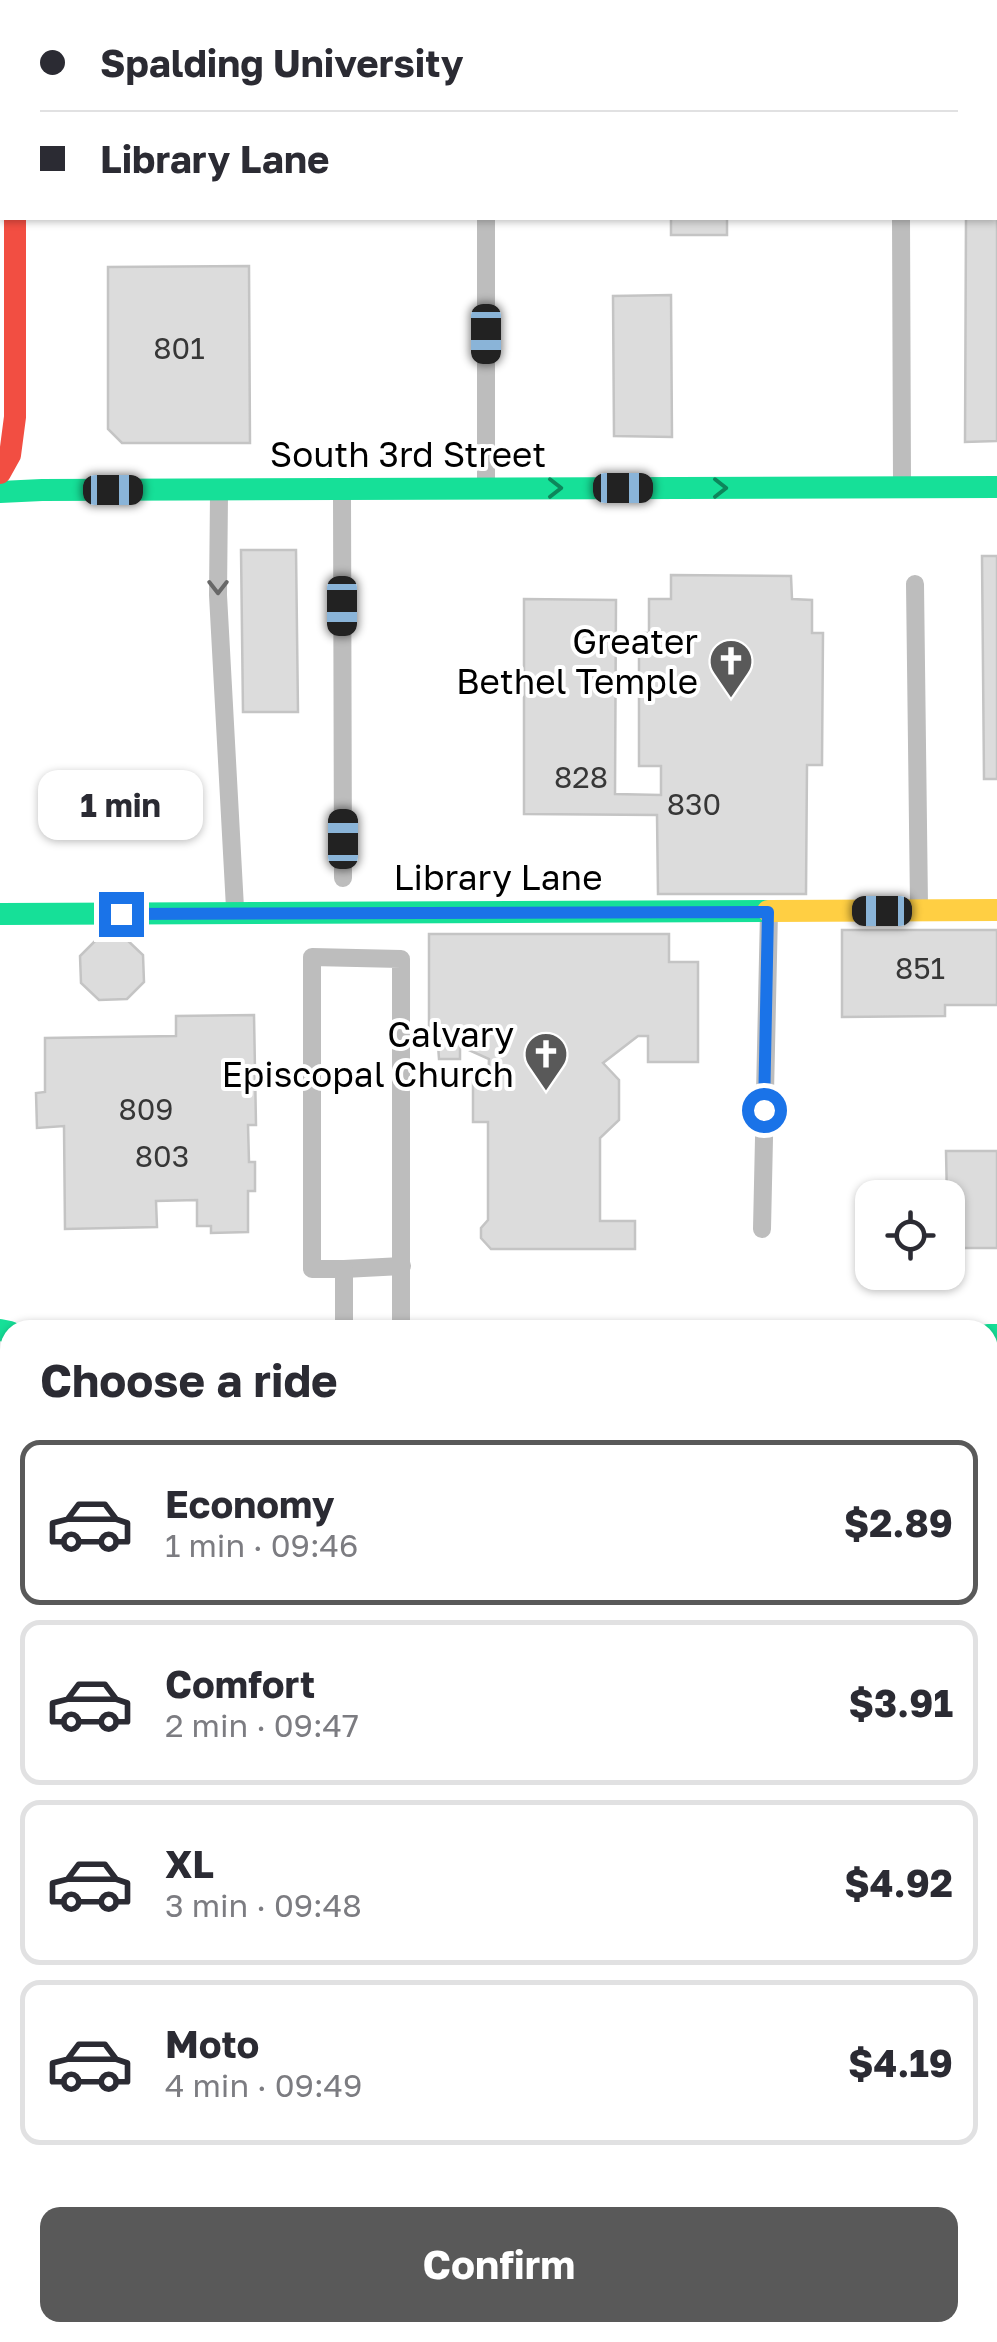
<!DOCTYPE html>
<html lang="en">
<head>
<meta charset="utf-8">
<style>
  body { margin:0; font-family:"Golos Text",sans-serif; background:#f2f2f3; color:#2b2b33; height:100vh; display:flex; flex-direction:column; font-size:38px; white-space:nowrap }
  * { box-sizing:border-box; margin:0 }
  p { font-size:32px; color:#7c7c81 }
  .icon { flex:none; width:55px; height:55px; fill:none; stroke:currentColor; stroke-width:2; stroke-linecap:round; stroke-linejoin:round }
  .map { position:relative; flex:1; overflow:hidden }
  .drawer { position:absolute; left:0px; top:1320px; width:998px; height:1022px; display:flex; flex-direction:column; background:#fff; border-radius:30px 30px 0 0; box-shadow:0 2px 8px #0004 }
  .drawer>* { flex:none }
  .banner { position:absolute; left:0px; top:0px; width:998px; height:220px; box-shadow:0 2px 8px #0004; display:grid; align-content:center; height:220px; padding:0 40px; background:#fff }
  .buttons { position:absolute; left:855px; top:1180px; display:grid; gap:20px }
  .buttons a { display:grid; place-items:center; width:110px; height:110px; border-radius:20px; background:#fff; box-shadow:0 2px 8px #0004; font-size:50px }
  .end { position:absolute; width:45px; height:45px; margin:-22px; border:12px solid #1a73e8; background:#fff; box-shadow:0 0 0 5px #fff }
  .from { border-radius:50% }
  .bubble { position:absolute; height:70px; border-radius:20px; background:#fff; box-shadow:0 2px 8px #0004; font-size:32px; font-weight:700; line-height:70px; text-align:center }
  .car { position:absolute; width:30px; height:60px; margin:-30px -15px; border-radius:12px; box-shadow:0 0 8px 2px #0007; background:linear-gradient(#222 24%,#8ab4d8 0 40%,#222 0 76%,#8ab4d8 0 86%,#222 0) }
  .banner b { display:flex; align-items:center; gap:35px; height:95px; font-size:38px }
  .banner b+b { border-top:2px solid #e1e1e2 }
  .banner i { width:25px; height:25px; background:#2b2b33 }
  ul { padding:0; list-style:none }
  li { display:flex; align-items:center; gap:30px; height:165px; margin:0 20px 15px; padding:0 20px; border:5px solid #e1e1e2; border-radius:20px }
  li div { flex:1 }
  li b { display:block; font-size:38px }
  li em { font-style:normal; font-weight:700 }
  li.current { border-color:#595959 }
  li>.icon { width:90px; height:90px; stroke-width:1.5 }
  h2 { padding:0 40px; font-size:45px; line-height:120px }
  .cta { display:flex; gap:20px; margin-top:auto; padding:20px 40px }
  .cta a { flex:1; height:115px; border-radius:20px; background:#595959; color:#fff; font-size:40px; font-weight:700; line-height:115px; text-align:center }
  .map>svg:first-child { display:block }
  .building { fill:#dcdcdc; stroke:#c4c4c4; stroke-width:2.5 }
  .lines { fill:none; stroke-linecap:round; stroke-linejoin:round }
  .lane { stroke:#bdbdbd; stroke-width:18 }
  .street { stroke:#bdbdbd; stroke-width:35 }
  .fast { stroke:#16e098; stroke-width:22 }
  .slow { stroke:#ffcf43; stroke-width:22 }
  .jam { stroke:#f24e42; stroke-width:22 }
  .oneway { stroke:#0d865b }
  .oneway2 { stroke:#686868 }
  .route { stroke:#1a73e8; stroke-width:12 }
  .labels { text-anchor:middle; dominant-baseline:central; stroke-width:8; stroke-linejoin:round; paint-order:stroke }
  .number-label { font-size:30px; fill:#373737 }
  .street-label { font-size:35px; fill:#000; stroke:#fff }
  .poi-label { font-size:35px; fill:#000; stroke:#fff; text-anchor:end }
</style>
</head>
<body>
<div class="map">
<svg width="997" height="2342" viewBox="0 0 997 2342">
  <rect width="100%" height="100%" fill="#fff"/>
  <g class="building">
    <rect x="287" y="0" width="184" height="2"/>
    <polygon points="641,0 768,0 769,2 641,2"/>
    <polygon points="995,90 997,90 997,441 965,442 966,218 995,218"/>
    <rect x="671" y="218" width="56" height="17"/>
    <polygon points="249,266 250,443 122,443 108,429 108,267"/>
    <polygon points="671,295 672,437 614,436 613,296"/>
    <polygon points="241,550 296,550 298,712 243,712"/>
    <polygon points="982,556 997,556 997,779 984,779"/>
    <polygon points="671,575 791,576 792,599 812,600 812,633 823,633 822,765 807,765 806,894 658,894 657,815 524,814 524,599 616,600 615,794 661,795 661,766 639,766 639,633 649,633 649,599 671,599"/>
    <polygon points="842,930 997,930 997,1005 945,1005 945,1016 842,1017"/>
    <polygon points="429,934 669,934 669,962 698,962 698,1062 648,1062 648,1036 638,1036 603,1063 619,1080 619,1120 600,1138 600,1221 635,1221 635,1249 491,1249 481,1238 481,1228 488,1220 488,1122 473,1122 473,1081 488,1081 489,1059 460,1046 460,1059 439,1059 438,1045 429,1046"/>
    <polygon points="125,938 143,955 144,982 127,999 99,1000 81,983 80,956 96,940"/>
    <polygon points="254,1015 256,1125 248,1125 249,1162 255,1162 255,1191 248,1191 248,1232 211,1233 211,1226 197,1226 197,1200 156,1201 157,1227 65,1229 64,1126 37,1128 36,1093 45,1092 45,1038 176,1036 176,1016"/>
    <polygon points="946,1151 997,1151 997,1248 948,1248"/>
    <rect x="988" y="1404" width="9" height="122"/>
    <polygon points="138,2332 403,2332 404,2339 595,2336 596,2342 138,2342"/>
  </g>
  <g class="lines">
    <g class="lane">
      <polyline points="824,0 824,2"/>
      <polyline points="486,2 486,0"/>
      <polyline points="901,2 901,0"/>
      <polyline points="995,77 997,77"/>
      <polyline points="0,80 2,80"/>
      <polyline points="901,218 902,482"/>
      <polyline points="486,483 486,218"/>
      <polyline points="342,494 343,878"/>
      <polyline points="219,495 218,595 235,908"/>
      <polyline points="915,584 919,905"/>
      <polyline points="762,1229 769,912"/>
      <polyline points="344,1269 402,1266"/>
      <polyline points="344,1330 344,1269 312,1269 312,957 401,959 401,1330"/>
      <polyline points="0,1760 10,1760"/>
      <polyline points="988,1761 997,1761"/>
      <polyline points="635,2332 636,2342"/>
      <polyline points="743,2332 743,2342"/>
      <polyline points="74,2342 74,2332"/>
    </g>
    <g class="street">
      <polyline points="14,0 14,2"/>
      <polyline points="0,1961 0,2179"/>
      <polyline points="988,2146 997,2144"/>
      <polyline points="0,2301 1,2342"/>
    </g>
    <g class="fast">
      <polyline points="0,492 42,490 997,487"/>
      <polyline points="0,914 768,911"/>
      <polyline points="0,1330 10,1332"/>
      <polyline points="988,1335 997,1335"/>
    </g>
    <polyline class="slow" points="768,911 997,910"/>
    <polyline class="jam" points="0,473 10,455 15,417 15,218"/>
  </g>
  <defs><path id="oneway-chevron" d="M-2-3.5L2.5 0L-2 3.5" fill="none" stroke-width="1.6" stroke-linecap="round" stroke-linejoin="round" transform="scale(2.5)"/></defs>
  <g class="oneway">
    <use href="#oneway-chevron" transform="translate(555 488)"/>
    <use href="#oneway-chevron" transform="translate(720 488)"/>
  </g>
  <use class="oneway2" href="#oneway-chevron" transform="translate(218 587) rotate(90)"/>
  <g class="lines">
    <polyline class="route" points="121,914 768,912 764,1110"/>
  </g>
  <defs>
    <symbol id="church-pin" viewBox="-11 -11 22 30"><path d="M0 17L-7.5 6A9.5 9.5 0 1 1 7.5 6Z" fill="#595959" stroke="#fff"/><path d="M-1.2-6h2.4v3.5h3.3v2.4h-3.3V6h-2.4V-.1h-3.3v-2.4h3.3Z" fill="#fff"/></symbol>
  </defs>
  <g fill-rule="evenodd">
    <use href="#church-pin" x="706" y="636" width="50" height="68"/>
    <use href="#church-pin" x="521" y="1029" width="50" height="68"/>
  </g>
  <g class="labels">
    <g class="number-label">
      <text x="179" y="348">801</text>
      <text x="581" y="777">828</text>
      <text x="694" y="804">830</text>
      <text x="920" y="968">851</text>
      <text x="146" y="1109">809</text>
      <text x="162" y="1156">803</text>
    </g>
    <g class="street-label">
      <text x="408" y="454">South 3rd Street</text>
      <text x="498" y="877">Library Lane</text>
    </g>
    <g class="poi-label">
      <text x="698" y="641">Greater<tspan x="698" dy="40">Bethel Temple</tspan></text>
      <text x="514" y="1034">Calvary<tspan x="514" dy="40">Episcopal Church</tspan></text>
    </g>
  </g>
</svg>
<div class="buttons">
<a><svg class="icon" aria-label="locate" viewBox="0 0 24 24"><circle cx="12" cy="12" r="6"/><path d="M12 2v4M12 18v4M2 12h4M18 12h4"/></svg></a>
</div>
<i class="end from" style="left:764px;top:1110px"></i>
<i class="end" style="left:121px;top:914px"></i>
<div class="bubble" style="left:38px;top:770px;width:165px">1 min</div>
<i class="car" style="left:486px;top:334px;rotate:180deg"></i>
<i class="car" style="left:623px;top:488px;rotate:90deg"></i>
<i class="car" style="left:113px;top:490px;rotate:90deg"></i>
<i class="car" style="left:342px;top:606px;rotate:180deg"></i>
<i class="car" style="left:343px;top:839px;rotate:0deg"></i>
<i class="car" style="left:882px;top:911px;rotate:270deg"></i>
<div class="banner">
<b><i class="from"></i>Spalding University</b>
<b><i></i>Library Lane</b>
</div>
<section class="drawer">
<h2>Choose a ride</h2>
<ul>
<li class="current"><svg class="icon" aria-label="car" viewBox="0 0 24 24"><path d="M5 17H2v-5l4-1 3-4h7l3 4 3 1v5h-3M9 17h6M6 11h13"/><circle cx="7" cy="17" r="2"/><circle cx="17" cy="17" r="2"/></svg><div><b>Economy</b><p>1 min · 09:46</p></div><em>$2.89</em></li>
<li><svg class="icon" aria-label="car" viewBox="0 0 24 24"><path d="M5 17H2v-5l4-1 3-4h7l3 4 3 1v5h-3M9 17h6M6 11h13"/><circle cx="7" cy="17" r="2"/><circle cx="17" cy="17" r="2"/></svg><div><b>Comfort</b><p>2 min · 09:47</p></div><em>$3.91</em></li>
<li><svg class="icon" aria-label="car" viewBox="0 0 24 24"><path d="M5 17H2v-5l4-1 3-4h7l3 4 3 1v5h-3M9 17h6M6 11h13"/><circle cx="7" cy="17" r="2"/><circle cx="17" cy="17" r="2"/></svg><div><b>XL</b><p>3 min · 09:48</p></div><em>$4.92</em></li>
<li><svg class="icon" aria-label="car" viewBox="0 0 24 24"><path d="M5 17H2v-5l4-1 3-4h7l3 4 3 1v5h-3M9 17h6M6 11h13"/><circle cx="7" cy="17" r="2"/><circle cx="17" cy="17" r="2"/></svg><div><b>Moto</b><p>4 min · 09:49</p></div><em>$4.19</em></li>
</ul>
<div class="cta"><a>Confirm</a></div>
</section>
</div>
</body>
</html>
